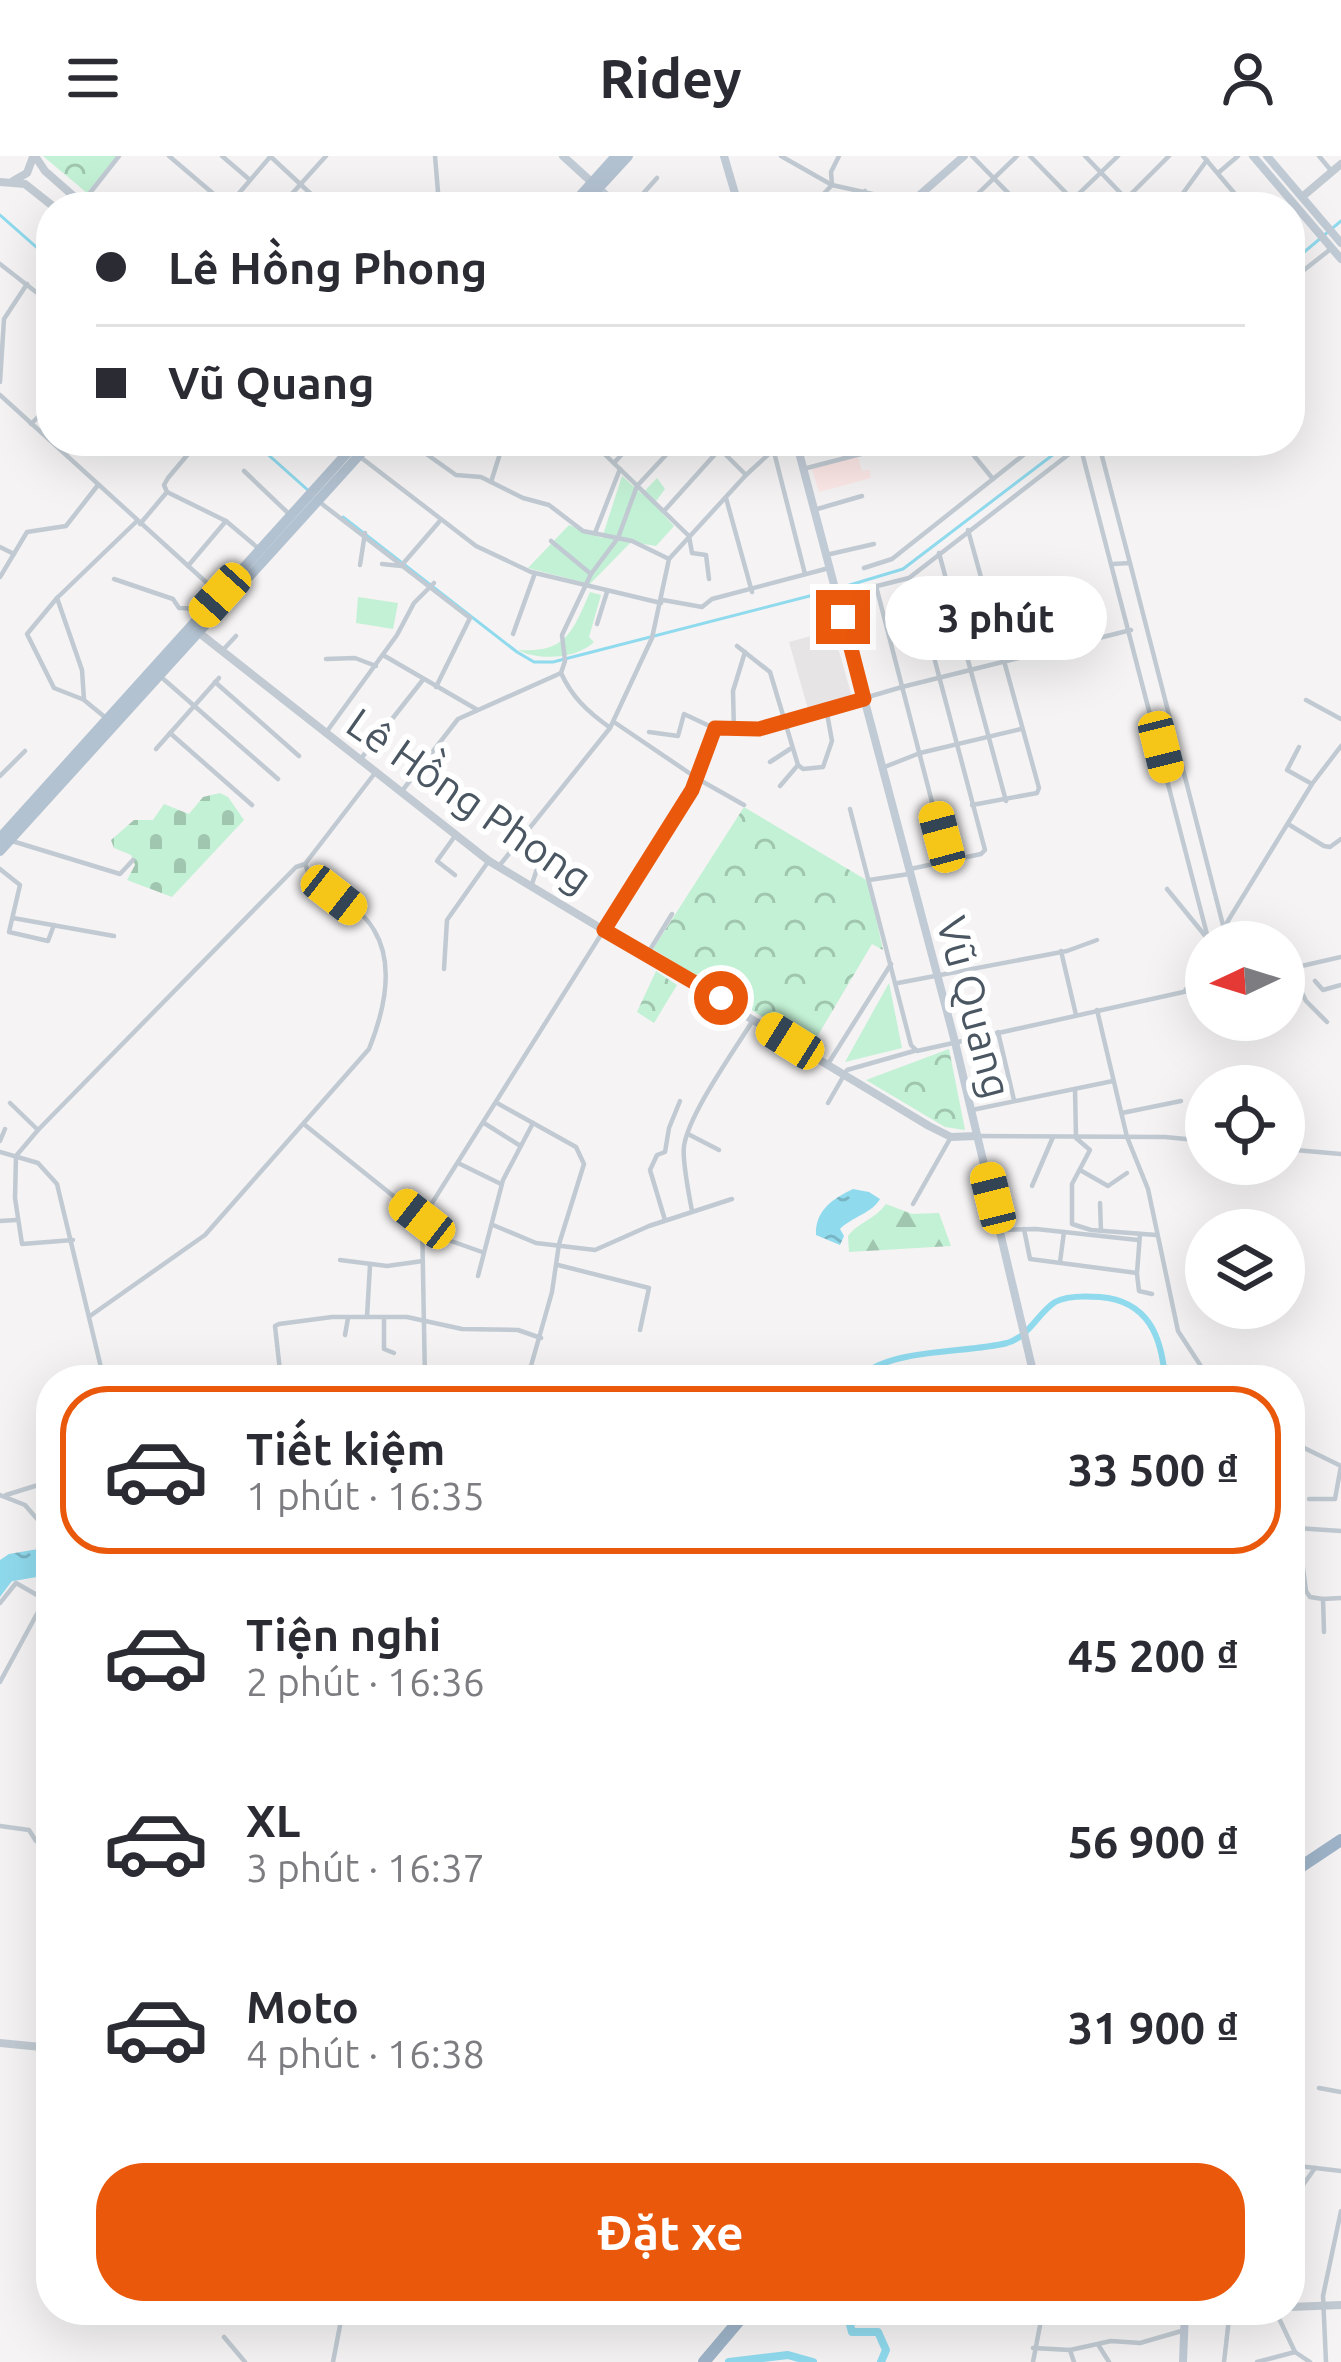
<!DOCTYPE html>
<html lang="vi">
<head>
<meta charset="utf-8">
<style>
  body { margin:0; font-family:Ubuntu,sans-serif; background:#f2f2f3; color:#2b2b33; height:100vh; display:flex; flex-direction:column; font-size:45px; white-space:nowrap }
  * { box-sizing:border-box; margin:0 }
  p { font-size:39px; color:#7c7c81 }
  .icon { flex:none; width:66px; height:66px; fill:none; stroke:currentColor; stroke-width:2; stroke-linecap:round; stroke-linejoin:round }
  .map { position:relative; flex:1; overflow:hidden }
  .panel { position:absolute; left:36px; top:1209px; width:1269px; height:960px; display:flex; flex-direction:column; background:#fff; border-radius:48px; box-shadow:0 12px 48px #0002 }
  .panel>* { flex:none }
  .guide { position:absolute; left:36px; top:36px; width:1269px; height:264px; border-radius:48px; box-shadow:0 12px 48px #0002; display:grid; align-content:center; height:264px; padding:0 60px; background:#fff }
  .needle { width:78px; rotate:266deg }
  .buttons { position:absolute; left:1185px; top:765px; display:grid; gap:24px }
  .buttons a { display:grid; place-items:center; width:120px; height:120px; border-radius:50%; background:#fff; box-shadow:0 12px 48px #0002; font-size:60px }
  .end { position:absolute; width:54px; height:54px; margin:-27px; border:15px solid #ea580c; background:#fff; box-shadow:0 0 0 6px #fff }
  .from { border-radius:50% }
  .bubble { position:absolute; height:84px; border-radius:42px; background:#fff; box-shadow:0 12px 48px #0002; font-size:39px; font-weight:700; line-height:84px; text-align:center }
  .car { position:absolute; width:36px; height:72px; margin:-36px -18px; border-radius:15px; box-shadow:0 0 9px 3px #0007; background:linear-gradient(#f5c518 24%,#345 0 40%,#f5c518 0 76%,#345 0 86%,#f5c518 0) }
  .guide b { display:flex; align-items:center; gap:42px; height:114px; font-size:45px }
  .guide b+b { border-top:3px solid #e1e1e2 }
  .guide i { width:30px; height:30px; background:#2b2b33 }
  ul { padding:21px 0 0; list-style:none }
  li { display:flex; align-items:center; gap:36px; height:168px; margin:0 24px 18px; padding:0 36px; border:6px solid transparent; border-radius:48px }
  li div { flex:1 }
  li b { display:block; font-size:45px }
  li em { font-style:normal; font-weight:700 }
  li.current { border-color:#ea580c }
  li>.icon { width:108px; height:108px; stroke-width:1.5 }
  .primary-button { display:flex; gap:24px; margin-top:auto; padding:24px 60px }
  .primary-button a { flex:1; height:138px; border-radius:48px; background:#ea580c; color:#fff; font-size:48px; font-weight:700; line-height:138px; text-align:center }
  header { display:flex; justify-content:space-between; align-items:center; height:156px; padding:0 60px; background:#fff; font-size:54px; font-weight:700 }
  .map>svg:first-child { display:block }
  .education { fill:#e6e4e5 }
  .medical { fill:#fce8e6 }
  .grass { fill:#c3f1d5 }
  .forest { fill:url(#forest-firs) }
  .cemetery { fill:url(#cemetery-stones) }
  .park { fill:url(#park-crowns) }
  .water { fill:url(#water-ripples) }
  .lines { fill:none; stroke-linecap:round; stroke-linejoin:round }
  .stream { stroke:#90daee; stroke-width:3 }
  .canal { stroke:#90daee; stroke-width:6 }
  .river { stroke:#90daee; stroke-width:8 }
  .minor { stroke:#c1cad2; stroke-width:4.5 }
  .tertiary { stroke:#c1cad2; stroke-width:8 }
  .secondary { stroke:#c1cbd6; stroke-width:8 }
  .primary { stroke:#b3c2d1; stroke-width:10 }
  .trunk { stroke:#9fb4c9; stroke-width:12 }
  .route { stroke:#ea580c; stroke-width:15 }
  .labels { text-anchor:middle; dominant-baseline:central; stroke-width:12; stroke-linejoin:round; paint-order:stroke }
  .street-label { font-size:42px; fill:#4a5661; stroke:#fff }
</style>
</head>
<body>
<header><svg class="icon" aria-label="menu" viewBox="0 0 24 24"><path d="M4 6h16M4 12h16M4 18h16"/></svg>Ridey<svg class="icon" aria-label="person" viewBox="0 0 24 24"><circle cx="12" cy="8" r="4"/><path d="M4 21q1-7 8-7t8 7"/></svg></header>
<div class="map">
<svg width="1341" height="2206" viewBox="0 0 1341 2206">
  <defs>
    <pattern id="forest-firs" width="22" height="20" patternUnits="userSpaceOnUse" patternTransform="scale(3)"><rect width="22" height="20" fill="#c3f1d5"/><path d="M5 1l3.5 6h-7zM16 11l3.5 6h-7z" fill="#a0c6b0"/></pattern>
    <pattern id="cemetery-stones" width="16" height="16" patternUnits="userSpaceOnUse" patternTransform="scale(3)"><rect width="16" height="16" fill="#c3f1d5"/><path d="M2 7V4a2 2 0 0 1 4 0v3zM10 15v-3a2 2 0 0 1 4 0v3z" fill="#a0c6b0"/></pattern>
    <pattern id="park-crowns" width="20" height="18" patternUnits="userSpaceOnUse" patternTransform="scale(3)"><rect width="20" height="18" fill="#c3f1d5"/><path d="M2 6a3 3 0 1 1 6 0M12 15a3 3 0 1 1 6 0" fill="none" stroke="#a0c6b0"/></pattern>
    <pattern id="water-ripples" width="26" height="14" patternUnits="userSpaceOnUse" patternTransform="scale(3)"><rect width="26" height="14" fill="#90daee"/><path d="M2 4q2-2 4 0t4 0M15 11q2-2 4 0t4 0" fill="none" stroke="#78b4c4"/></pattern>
  </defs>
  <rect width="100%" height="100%" fill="#f5f3f3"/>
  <polygon class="education" points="833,474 852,541 808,553 789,486"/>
  <polygon class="medical" points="858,301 862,315 869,314 871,322 819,336 812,313"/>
  <g class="grass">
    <polygon points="622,320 642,338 657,322 665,333 654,348 674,370 656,390 631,386 590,428 528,412 569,369 602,382"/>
    <path d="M590,436L601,439L589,481L594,486C577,503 538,505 518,494C566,497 572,477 590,436Z"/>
    <polygon points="358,441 398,447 393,473 356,467"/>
    <polygon points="889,827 902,892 845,906"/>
  </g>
  <path class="forest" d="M886,1048L912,1058L939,1057L951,1090L849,1096L848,1080C860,1065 874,1064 886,1048Z"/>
  <polygon class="cemetery" points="220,637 228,641 244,664 172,741 127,724 135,709 131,699 114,692 111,684 134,664 153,664 164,648 189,658 203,641"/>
  <g class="park">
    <polygon points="43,0 117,0 87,37"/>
    <polygon points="744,651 868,725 883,794 872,788 811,891 653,793"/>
    <polygon points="656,815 677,829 654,867 637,856"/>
    <polygon points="949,893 965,974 945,971 866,924"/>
  </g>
  <g class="water">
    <path d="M853,1033L869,1036L880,1043C872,1057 852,1061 840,1073L844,1080L840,1089L816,1079C815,1055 832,1043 853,1033Z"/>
    <polygon points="44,1392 51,1397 51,1428 27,1415 12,1425 0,1441 0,1404 9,1398"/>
  </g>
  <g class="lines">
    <g class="stream">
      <polyline points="0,59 51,104"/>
      <polyline points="1290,108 1341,65"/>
      <polyline points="253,285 310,336"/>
      <polyline points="343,361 517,496 534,506 553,506 829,435"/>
      <polyline points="843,431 903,413 1071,285"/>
    </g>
    <path class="canal" d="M857,1224C888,1191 964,1198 1007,1187C1030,1180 1037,1158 1055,1146C1067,1139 1087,1140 1100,1141C1148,1145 1162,1180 1165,1224"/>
    <g class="river">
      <polyline points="0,1429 7,1422 42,1416 51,1422"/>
      <polyline points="846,2154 852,2176 878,2176 886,2194 881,2206"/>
      <polyline points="729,2206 788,2199 813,2206"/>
    </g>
    <g class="minor">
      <polyline points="169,0 229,51"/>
      <polyline points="222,0 250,24"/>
      <polyline points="270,0 325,51"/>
      <polyline points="781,0 832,29 886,41 901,51"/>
      <polyline points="972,0 1022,51"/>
      <polyline points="1030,0 1072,43"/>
      <polyline points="1085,0 1134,51"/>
      <polyline points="1203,0 1246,51"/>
      <polyline points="1319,0 1329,12"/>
      <polyline points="1218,17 1238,0"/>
      <polyline points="436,39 450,51"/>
      <polyline points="1126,43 1169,0"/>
      <polyline points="82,47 119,0"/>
      <polyline points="228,50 270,1"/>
      <polyline points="280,51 326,0"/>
      <polyline points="427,51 438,36 435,0"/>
      <polyline points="631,51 657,22"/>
      <polyline points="811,51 832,29 831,16 839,0"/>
      <polyline points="849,51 865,35"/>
      <polyline points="964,51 1017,0"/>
      <polyline points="1065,51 1118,0"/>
      <polyline points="1173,51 1207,4"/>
      <polyline points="0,108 45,143"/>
      <polyline points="1290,125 1332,92"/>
      <polyline points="0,226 4,163 27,128"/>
      <polyline points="0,239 218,437"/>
      <polyline points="31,268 51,248"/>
      <polyline points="408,285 456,319 481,321 523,342 549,349 583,375 632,385 669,403"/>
      <polyline points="591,285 689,380 692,397 706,399 709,423"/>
      <polyline points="712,285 746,319"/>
      <polyline points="841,285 845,302"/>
      <polyline points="962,285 993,323"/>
      <polyline points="1098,285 1130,407"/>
      <polyline points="1080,289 1209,786"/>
      <polyline points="774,296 805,418"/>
      <polyline points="359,300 476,390 531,416 661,447"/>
      <polyline points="614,307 634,285"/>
      <polyline points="803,313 911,285"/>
      <polyline points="244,315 287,356"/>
      <polyline points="491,326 504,285"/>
      <polyline points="167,336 226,365"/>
      <polyline points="726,342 752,436"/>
      <polyline points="322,348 470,462 436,531"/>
      <polyline points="814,354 862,340"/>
      <polyline points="664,355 727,285"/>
      <polyline points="140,368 167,336 164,329 168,322 199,285"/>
      <polyline points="968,374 1039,632 1037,637 972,649"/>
      <polyline points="595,377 620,313"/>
      <polyline points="551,385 591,418"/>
      <polyline points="0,391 14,398"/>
      <polyline points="939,397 1006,645"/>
      <polyline points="826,399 874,388"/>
      <polyline points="382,408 401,410 439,366"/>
      <polyline points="1113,408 1130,407 1224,773"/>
      <polyline points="360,409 365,377"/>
      <polyline points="188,410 226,365 258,392"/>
      <polyline points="864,412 892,403 1041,285"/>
      <polyline points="0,421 27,376 66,370 98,329"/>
      <polyline points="909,422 917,437 985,694 981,698 910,713"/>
      <polyline points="114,423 173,443 179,452 201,453"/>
      <polyline points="876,430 947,704"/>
      <polyline points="837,440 909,422 1086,285"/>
      <polyline points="57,442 27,478 54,532 82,543"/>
      <polyline points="663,444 702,451 712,443 829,412"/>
      <polyline points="597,468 607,436"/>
      <polyline points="513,478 535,417"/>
      <polyline points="737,490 770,516 798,609 803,613 823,611 832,585 826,552"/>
      <polyline points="222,495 236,480"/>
      <polyline points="383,499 476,553"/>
      <polyline points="326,503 355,502 376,510"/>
      <polyline points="160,520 278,623"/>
      <polyline points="215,526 299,600"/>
      <polyline points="1306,544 1341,563"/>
      <polyline points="106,562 84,544 82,514 57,442 137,365"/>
      <polyline points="614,566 698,623 744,649"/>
      <path d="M609,571C587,555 572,541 561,517L565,505L562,479L591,418L618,382L637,330L679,285"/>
      <polyline points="734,575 733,535 745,496"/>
      <polyline points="649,576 678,580 684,558 718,574 759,573 902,531 1131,474"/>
      <polyline points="170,577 252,649"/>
      <polyline points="325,578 397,479 414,447 434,427"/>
      <polyline points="1299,591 1287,614 1312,628"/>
      <polyline points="156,593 219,522"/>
      <polyline points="359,605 422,525"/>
      <polyline points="770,606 790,593"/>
      <polyline points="882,612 920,597 1021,573"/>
      <polyline points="0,620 25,595"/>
      <polyline points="780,630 798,609"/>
      <polyline points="402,635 458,563 561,517"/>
      <polyline points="850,653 911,889 917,895 1206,831"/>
      <polyline points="1288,668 1324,690 1330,691 1341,683"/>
      <polyline points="12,685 120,718 133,704"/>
      <polyline points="499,710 610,572 652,482 669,403 746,319 783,285"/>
      <polyline points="0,713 20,729 9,776 48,785 54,769"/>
      <polyline points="455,719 437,705 455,680"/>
      <polyline points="869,724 909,718"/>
      <polyline points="531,731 540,704"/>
      <polyline points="1167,733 1207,782"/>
      <polyline points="13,762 114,780"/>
      <polyline points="1215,786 1312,628 1341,590"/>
      <polyline points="1061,795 1076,859"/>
      <polyline points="648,797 672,758"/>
      <polyline points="444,813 447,764 488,706"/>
      <polyline points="1290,813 1306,845 1327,866"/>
      <polyline points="1284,814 1341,801"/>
      <polyline points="1315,825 1323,834 1341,829"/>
      <polyline points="898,827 1067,795 1097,784"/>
      <polyline points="1185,835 1206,801"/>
      <polyline points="1097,854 1127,981 1148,1033 1178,1175 1210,1224"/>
      <polyline points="998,876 1014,944"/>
      <polyline points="828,908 891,808"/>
      <polyline points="1075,933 1076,982 1090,994 1072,1028 1072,1068 1091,1074 1156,1079"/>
      <polyline points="10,947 38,974 16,1000 15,1042 22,1088 73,1084"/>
      <polyline points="497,947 576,991 584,1008 559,1088 552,1136 527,1224"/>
      <polyline points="828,947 847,914 914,895"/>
      <polyline points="972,954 1113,925"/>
      <polyline points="1122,957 1181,945"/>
      <polyline points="484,967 519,989"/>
      <polyline points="305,969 422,1063"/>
      <polyline points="38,974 296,711 305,708"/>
      <polyline points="688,978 719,994"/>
      <polyline points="977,980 1165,981 1206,985"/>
      <polyline points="0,985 5,973"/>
      <polyline points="1284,993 1341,998"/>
      <polyline points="0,996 38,1007 57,1028 104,1224"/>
      <polyline points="458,1007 501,1028"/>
      <polyline points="1080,1014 1108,1030 1127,1017"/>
      <polyline points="1032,1030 1053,981"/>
      <polyline points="1100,1047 1101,1075"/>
      <polyline points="913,1048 951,981"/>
      <path d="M692,1055C689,1039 682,1004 684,990C689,957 735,894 753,864"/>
      <polyline points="665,1064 650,1014 657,999 665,996 669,972 680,945"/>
      <polyline points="0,1065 16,1064"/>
      <polyline points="493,1069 536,1087 595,1094 649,1070 732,1043"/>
      <polyline points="1024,1073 1030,1103 1137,1117 1140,1078"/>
      <polyline points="1000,1074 1036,1073 1138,1084"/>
      <polyline points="424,1083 451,1085 482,1096"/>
      <polyline points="340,1104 387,1110 423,1105"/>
      <polyline points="1060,1106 1064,1076"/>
      <polyline points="558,1109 649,1132 640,1174"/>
      <polyline points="1137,1118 1139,1135 1152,1138"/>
      <polyline points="478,1120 503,1024 533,967"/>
      <path d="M90,1160L205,1079L369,893C383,858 396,810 374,774C361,751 329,735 309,719L305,708L375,617"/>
      <polyline points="367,1161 370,1109"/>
      <polyline points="384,1163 384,1193 394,1197"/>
      <polyline points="345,1179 348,1162"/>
      <polyline points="198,1224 202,1215 207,1214 264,1224"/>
      <polyline points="281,1224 275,1170 279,1168 332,1161 407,1161 462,1173 518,1174 541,1182"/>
      <polyline points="425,1224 422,1063 692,634 715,572"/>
      <polyline points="1290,1285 1339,1309"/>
      <polyline points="0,1339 25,1349 51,1379"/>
      <polyline points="6,1339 51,1325"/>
      <polyline points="1309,1343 1335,1343 1341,1310"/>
      <polyline points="1290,1350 1300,1389 1306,1435 1310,1441 1323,1443"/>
      <polyline points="1296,1372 1341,1375"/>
      <polyline points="0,1447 16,1427 51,1447"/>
      <polyline points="1324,1476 1323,1443 1341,1442"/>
      <polyline points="0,1526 45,1443"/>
      <polyline points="0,1670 29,1674 36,1685 51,1690"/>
      <polyline points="1319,1932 1341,1936"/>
      <polyline points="1290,2009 1341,2015"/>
      <polyline points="1290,2056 1291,2046 1315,2012"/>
      <polyline points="1275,2154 1295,2196 1310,2206"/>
      <polyline points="224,2181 245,2206"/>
      <polyline points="1099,2190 1109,2206"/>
      <polyline points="1033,2192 1070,2194 1111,2185 1140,2187 1185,2174"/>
      <polyline points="1070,2194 1074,2206"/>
      <polyline points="333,2206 343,2154"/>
      <polyline points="1033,2206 1043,2154"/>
      <polyline points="1224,2206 1230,2154"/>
      <polyline points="1257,2206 1295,2196"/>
      <polyline points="1326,2206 1323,2140 1341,2055"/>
    </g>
    <g class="tertiary">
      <polyline points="35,0 45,15 86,51"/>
      <polyline points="13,25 27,17 33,1"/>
      <polyline points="0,26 25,28 54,51"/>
      <polyline points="1302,41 1341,8"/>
      <polyline points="334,285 348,297"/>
      <polyline points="198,476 489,705 929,970 951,981 977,980"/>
      <polyline points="0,1887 51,1892"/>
      <polyline points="1290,2151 1341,2149"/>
    </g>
    <g class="secondary">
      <polyline points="563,0 619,51"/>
      <polyline points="724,0 739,51"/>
      <polyline points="1253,0 1341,103"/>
      <polyline points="1267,0 1341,87"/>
      <polyline points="906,51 964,0"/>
      <polyline points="796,285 955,886 1035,1224"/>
      <polyline points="1183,2206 1185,2154"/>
    </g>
    <g class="primary">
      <polyline points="570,51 616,0"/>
      <polyline points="581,51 628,0"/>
      <polyline points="0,682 358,285"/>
      <polyline points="0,695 372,285"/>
    </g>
    <g class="trunk">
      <polyline points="1290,1718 1341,1684"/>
      <polyline points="704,2206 748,2154"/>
    </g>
  </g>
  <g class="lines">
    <polyline class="route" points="721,842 604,774 692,634 715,572 759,573 864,543 843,461"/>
  </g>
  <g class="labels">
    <g class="street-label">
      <text transform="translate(470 644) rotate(35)">Lê Hồng Phong</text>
      <text transform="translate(975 851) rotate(75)">Vũ Quang</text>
    </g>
  </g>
</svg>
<div class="buttons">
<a><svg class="needle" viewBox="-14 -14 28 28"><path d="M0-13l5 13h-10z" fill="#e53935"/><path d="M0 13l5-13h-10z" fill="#7c7c81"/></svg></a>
<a><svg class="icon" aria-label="locate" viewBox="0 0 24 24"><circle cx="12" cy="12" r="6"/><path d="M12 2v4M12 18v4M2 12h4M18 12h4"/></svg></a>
<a><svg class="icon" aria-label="layers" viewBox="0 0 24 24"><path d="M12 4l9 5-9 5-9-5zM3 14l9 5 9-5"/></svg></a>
</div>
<i class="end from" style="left:721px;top:842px"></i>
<i class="end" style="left:843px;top:461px"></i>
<div class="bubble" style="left:885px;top:420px;width:222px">3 phút</div>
<i class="car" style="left:220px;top:439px;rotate:222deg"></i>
<i class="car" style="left:1161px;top:591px;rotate:166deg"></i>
<i class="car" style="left:942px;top:681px;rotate:345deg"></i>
<i class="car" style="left:334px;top:739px;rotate:128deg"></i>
<i class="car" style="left:790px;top:885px;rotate:302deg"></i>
<i class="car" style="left:993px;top:1042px;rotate:346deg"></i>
<i class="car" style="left:422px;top:1063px;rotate:308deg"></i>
<div class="guide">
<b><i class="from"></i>Lê Hồng Phong</b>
<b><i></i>Vũ Quang</b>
</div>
<section class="panel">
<ul>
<li class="current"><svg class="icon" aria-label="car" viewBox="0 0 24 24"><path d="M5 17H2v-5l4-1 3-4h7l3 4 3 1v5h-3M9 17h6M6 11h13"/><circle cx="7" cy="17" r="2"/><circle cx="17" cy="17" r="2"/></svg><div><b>Tiết kiệm</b><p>1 phút · 16:35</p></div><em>33 500 ₫</em></li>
<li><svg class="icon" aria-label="car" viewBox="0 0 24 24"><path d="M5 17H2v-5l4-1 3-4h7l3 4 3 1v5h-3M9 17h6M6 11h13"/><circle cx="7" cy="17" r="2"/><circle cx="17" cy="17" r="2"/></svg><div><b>Tiện nghi</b><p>2 phút · 16:36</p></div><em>45 200 ₫</em></li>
<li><svg class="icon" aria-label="car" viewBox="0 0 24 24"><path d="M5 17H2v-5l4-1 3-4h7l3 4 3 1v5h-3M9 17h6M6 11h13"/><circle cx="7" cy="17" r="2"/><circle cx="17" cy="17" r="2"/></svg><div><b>XL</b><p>3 phút · 16:37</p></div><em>56 900 ₫</em></li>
<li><svg class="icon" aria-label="car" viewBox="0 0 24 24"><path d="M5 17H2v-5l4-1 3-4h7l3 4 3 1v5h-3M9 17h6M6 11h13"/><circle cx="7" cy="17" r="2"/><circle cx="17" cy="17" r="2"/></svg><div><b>Moto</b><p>4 phút · 16:38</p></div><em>31 900 ₫</em></li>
</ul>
<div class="primary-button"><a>Đặt xe</a></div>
</section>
</div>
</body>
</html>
